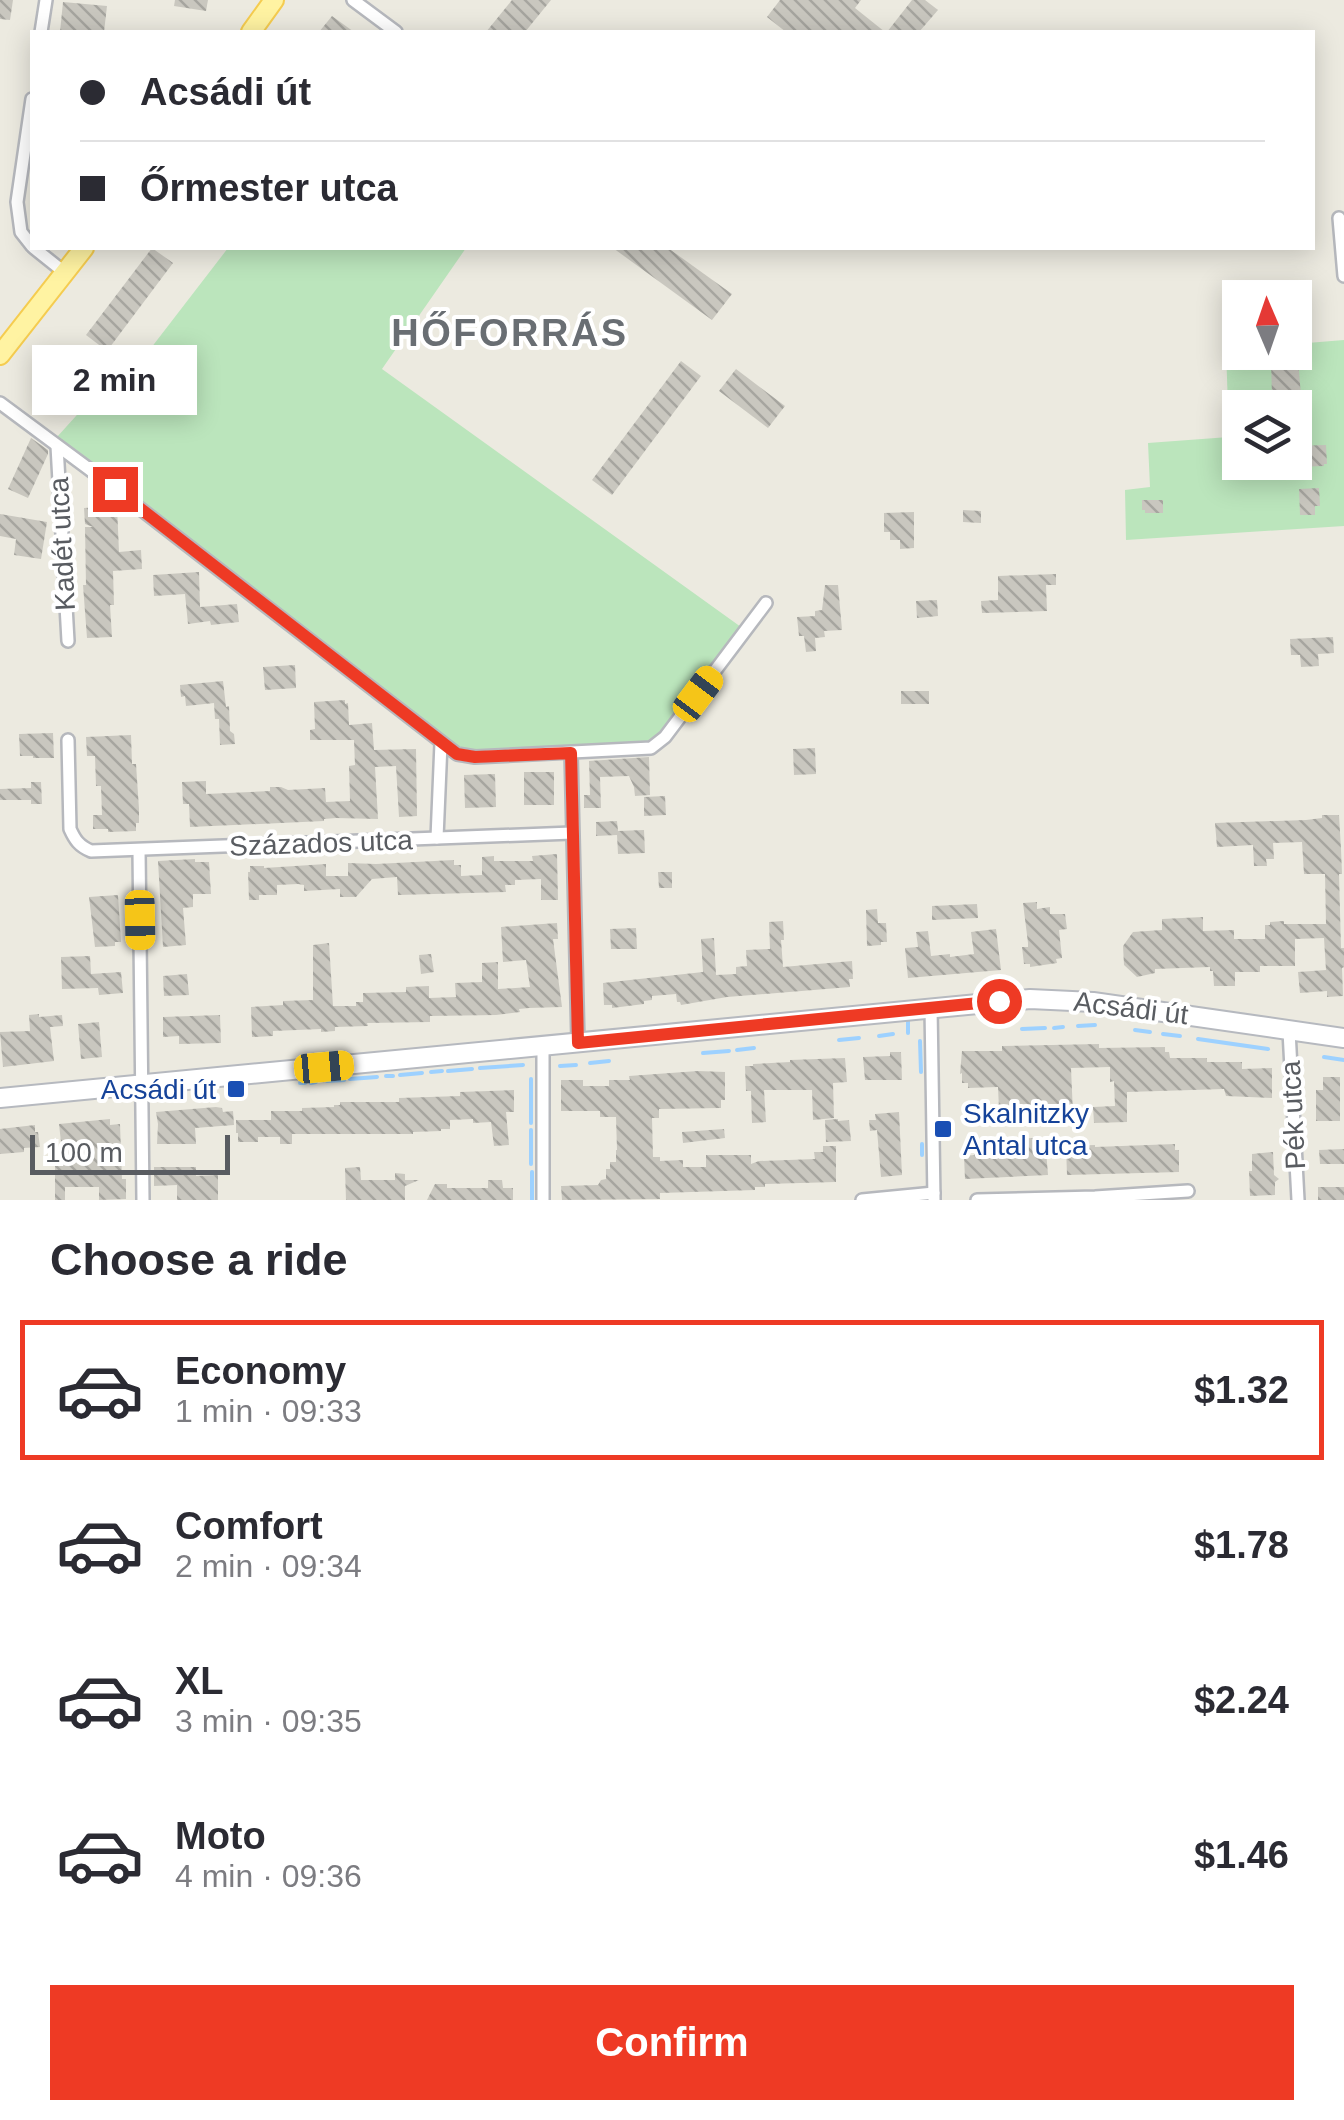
<!DOCTYPE html>
<html lang="en">
<head>
<meta charset="utf-8">
<style>
  body { margin:0; font-family:Arial,sans-serif; background:#f7f7f7; color:#2b2b33; height:100vh; display:flex; flex-direction:column; font-size:38px; white-space:nowrap }
  * { box-sizing:border-box; margin:0 }
  p { font-size:32px; color:#7c7c81 }
  .icon { flex:none; width:55px; height:55px; fill:none; stroke:currentColor; stroke-width:2; stroke-linecap:round; stroke-linejoin:round }
  .map { position:relative; height:1200px; overflow:hidden }
  .side { display:flex; flex-direction:column; background:#fff; flex:1 }
  .side>* { flex:none }
  .guide { position:absolute; left:30px; top:30px; width:1285px; height:220px; border-radius:0px; box-shadow:0 5px 25px #0003; display:grid; align-content:center; height:220px; padding:0 50px; background:#fff }
  .needle { width:65px; rotate:358deg }
  .controls { position:absolute; left:1222px; top:280px; display:grid; gap:20px }
  .controls a { display:grid; place-items:center; width:90px; height:90px; border-radius:0px; background:#fff; box-shadow:0 5px 25px #0003; font-size:50px }
  .scale { position:absolute; left:30px; bottom:25px; width:200px; box-sizing:border-box; padding-left:10px; border:5px solid #595c61; border-top:0; font-size:28px; line-height:35px; white-space:nowrap; color:#595c61; -webkit-text-stroke:8px #fff; paint-order:stroke }
  .end { position:absolute; width:45px; height:45px; margin:-22px; border:12px solid #ee3a24; background:#fff; box-shadow:0 0 0 5px #fff }
  .from { border-radius:50% }
  .bubble { position:absolute; height:70px; border-radius:0px; background:#fff; box-shadow:0 5px 25px #0003; font-size:32px; font-weight:700; line-height:70px; text-align:center }
  .car { position:absolute; width:30px; height:60px; margin:-30px -15px; border-radius:12px; box-shadow:0 0 8px 2px #0007; background:linear-gradient(#f5c518 24%,#345 0 40%,#f5c518 0 76%,#345 0 86%,#f5c518 0) }
  .guide b { display:flex; align-items:center; gap:35px; height:95px; font-size:38px }
  .guide b+b { border-top:2px solid #e1e1e2 }
  .guide i { width:25px; height:25px; background:#2b2b33 }
  ul { padding:0; list-style:none }
  li { display:flex; align-items:center; gap:30px; height:140px; margin:0 20px 15px; padding:0 30px; border:5px solid transparent; border-radius:0px }
  li div { flex:1 }
  li b { display:block; font-size:38px }
  li em { font-style:normal; font-weight:700 }
  li.on { border-color:#ee3a24 }
  li>.icon { width:90px; height:90px; stroke-width:1.5 }
  h2 { padding:0 50px; font-size:45px; line-height:120px }
  .action { display:flex; gap:20px; margin-top:auto; padding:20px 50px }
  .action a { flex:1; height:115px; border-radius:0px; background:#ee3a24; color:#fff; font-size:40px; font-weight:700; line-height:115px; text-align:center }
  .map>svg:first-child { display:block }
  .green { fill:#bbe5bc; fill-rule:evenodd }
  .lines { fill:none; stroke-linecap:round; stroke-linejoin:round }
  .stream { stroke:#9dd1ff; stroke-width:4 }
  .building { fill:url(#building-back-hatch) }
  .street-casing { stroke:#b6b8bd; stroke-width:16 }
  .secondary-casing { stroke:#b6b9bf; stroke-width:22 }
  .primary-casing { stroke:#f5cc50; stroke-width:22 }
  .street { stroke:#fff; stroke-width:11 }
  .secondary { stroke:#fff; stroke-width:18 }
  .primary { stroke:#fff3a2; stroke-width:18 }
  .route { stroke:#ee3a24; stroke-width:12 }
  .transit-dot { fill:#1a4fb4; stroke:#fff; stroke-width:4 }
  .labels { text-anchor:middle; dominant-baseline:central; stroke-width:8; stroke-linejoin:round; paint-order:stroke }
  .street-label { font-size:28px; fill:#595c61; stroke:#fff }
  .transit-label { font-size:28px; fill:#164399; stroke:#fff; text-anchor:end }
  .district-label { font-size:38px; font-weight:bold; letter-spacing:2.5px; fill:#696e73; stroke:#fff }
</style>
</head>
<body>
<div class="map">
<svg width="1344" height="1200" viewBox="0 0 1344 1200">
  <defs>
    <pattern id="building-back-hatch" width="6" height="6" patternUnits="userSpaceOnUse" patternTransform="scale(2.5)"><rect width="6" height="6" fill="#c9c7bf"/><path d="M-1 5l2 2M0 0l6 6M5-1l2 2" fill="none" stroke="#a6a59f"/></pattern>
  </defs>
  <rect width="100%" height="100%" fill="#eceae0"/>
  <g class="green">
    <polygon points="228,248 466,248 382,369 741,627 655,739 642,743 474,752 453,744 57,437 85,406 121,387"/>
    <path d="M1344,340V526L1126,540L1125,490L1150,487L1148,443L1229,437L1226,349L1240,348V352H1295V344ZM1240,408H1295V462H1240Z"/>
  </g>
  <g class="lines">
    <g class="stream">
      <polyline points="908,1020 908,1033"/>
      <polyline points="1078,1026 1095,1025"/>
      <polyline points="1054,1028 1063,1027"/>
      <polyline points="1022,1029 1045,1028"/>
      <polyline points="1135,1030 1150,1032"/>
      <polyline points="1163,1034 1180,1036"/>
      <polyline points="879,1036 893,1034"/>
      <polyline points="1198,1039 1268,1049"/>
      <polyline points="839,1040 859,1038"/>
      <polyline points="920,1041 921,1072"/>
      <polyline points="737,1050 754,1048"/>
      <polyline points="703,1053 729,1051"/>
      <polyline points="1324,1057 1344,1060"/>
      <polyline points="590,1063 609,1061"/>
      <polyline points="560,1066 576,1065"/>
      <polyline points="480,1068 523,1065"/>
      <polyline points="448,1071 472,1069"/>
      <polyline points="431,1072 442,1071"/>
      <polyline points="400,1075 422,1073"/>
      <polyline points="386,1076 393,1076"/>
      <polyline points="350,1079 377,1077"/>
      <polyline points="531,1079 531,1123"/>
      <polyline points="327,1081 344,1080"/>
      <polyline points="300,1083 305,1083"/>
      <polyline points="311,1083 316,1082"/>
      <polyline points="531,1130 531,1164"/>
      <polyline points="922,1144 922,1155"/>
      <polyline points="532,1172 532,1200"/>
    </g>
  </g>
  <g class="building">
    <polygon points="0,0 13,0 10,20 0,19"/>
    <polygon points="175,0 208,0 206,11 174,6"/>
    <polygon points="512,0 551,0 525,32 486,32"/>
    <polygon points="780,0 861,0 855,8 885,32 786,32 767,17"/>
    <polygon points="912,0 925,0 938,10 919,32 887,32"/>
    <polygon points="63,2 107,6 104,32 60,32"/>
    <polygon points="332,16 354,32 319,32"/>
    <polygon points="152,248 173,263 107,351 86,335"/>
    <polygon points="613,248 668,248 732,294 712,320"/>
    <polygon points="1295,352 1295,359 1298,359 1302,408 1226,408 1226,399 1272,397 1271,360 1285,360 1284,353"/>
    <polygon points="681,361 701,376 612,495 592,480"/>
    <polygon points="736,369 785,406 768,428 719,391"/>
    <polygon points="31,438 48,450 48,454 28,498 8,489"/>
    <polygon points="1326,445 1327,464 1324,464 1324,466 1295,467 1295,446"/>
    <polygon points="1319,488 1320,506 1315,506 1315,515 1300,515 1299,489"/>
    <polygon points="1142,500 1163,500 1163,513 1145,513 1145,510 1142,510"/>
    <polygon points="117,506 119,552 141,550 142,569 113,571 114,605 110,605 112,637 87,638 83,585 86,585 85,527 93,527 85,524 84,508"/>
    <polygon points="963,510 981,511 981,523 963,522"/>
    <polygon points="914,512 914,548 900,549 900,540 890,540 890,532 884,532 884,513"/>
    <polygon points="0,514 47,522 41,559 14,555 16,539 0,536"/>
    <polygon points="199,572 200,607 237,604 239,622 211,625 210,621 188,624 185,594 154,596 153,575"/>
    <polygon points="1056,574 1056,585 1046,585 1047,611 982,613 981,601 998,600 998,576"/>
    <polygon points="825,585 838,585 842,630 824,631 825,637 815,638 816,651 806,652 804,636 799,636 797,617 815,616 815,611 822,610"/>
    <polygon points="937,600 938,616 917,618 916,601"/>
    <polygon points="1333,637 1334,653 1318,654 1319,666 1301,667 1300,655 1291,655 1290,639"/>
    <polygon points="295,665 296,688 265,690 263,667"/>
    <polygon points="223,681 226,707 229,706 230,731 234,734 235,744 220,745 219,719 215,719 214,703 186,706 185,696 181,697 180,685"/>
    <rect x="901" y="691" width="28" height="13"/>
    <polygon points="345,700 345,704 348,703 349,725 372,723 374,750 416,749 417,816 399,817 396,766 375,767 378,819 336,818 324,819 324,821 190,827 189,804 183,804 182,782 206,781 206,794 270,791 270,787 281,787 288,790 325,788 326,802 350,801 349,766 355,765 354,740 310,740 310,730 315,729 314,702"/>
    <polygon points="53,733 54,758 33,758 33,756 20,756 19,734"/>
    <polygon points="131,735 132,764 136,764 139,809 139,823 136,823 136,831 108,832 108,829 93,829 93,815 102,815 101,786 96,786 95,756 87,756 86,737"/>
    <polygon points="815,748 816,774 794,775 793,749"/>
    <polygon points="649,757 650,795 635,796 634,787 629,776 600,777 601,808 584,808 584,795 590,795 589,761"/>
    <rect x="524" y="772" width="30" height="33"/>
    <polygon points="495,774 496,807 465,808 464,775"/>
    <polygon points="31,782 41,782 42,804 31,804 31,800 0,800 0,789 31,788"/>
    <polygon points="665,796 666,815 644,816 644,797"/>
    <polygon points="1322,815 1339,815 1341,849 1342,874 1339,874 1341,948 1344,948 1344,967 1342,968 1343,996 1327,997 1327,991 1300,993 1298,972 1326,970 1324,938 1295,939 1295,966 1260,966 1260,972 1235,972 1235,986 1214,986 1213,971 1210,971 1210,967 1155,969 1155,973 1137,977 1124,965 1123,946 1133,932 1162,930 1162,919 1203,917 1203,931 1234,930 1234,939 1265,939 1265,925 1270,925 1270,922 1284,921 1284,924 1326,924 1325,874 1304,874 1302,842 1273,843 1274,859 1266,859 1267,866 1254,866 1253,845 1217,847 1215,823 1306,820 1322,818"/>
    <polygon points="617,821 618,831 644,830 645,853 618,854 617,835 596,836 596,822"/>
    <polygon points="557,854 558,900 541,900 541,879 515,880 515,885 505,885 506,892 398,895 397,877 372,879 356,897 340,897 340,889 304,891 304,885 298,884 277,885 277,895 259,895 259,900 249,900 248,872 250,872 250,866 264,866 264,868 326,864 326,876 348,876 348,863 376,864 454,860 454,865 461,865 461,876 482,875 482,857 494,856 494,861 533,861 532,856"/>
    <polygon points="195,859 195,862 209,862 211,894 193,894 193,907 183,908 186,945 163,947 158,861"/>
    <polygon points="658,872 672,872 672,888 659,888"/>
    <polygon points="118,895 121,942 115,942 115,946 95,947 89,897"/>
    <polygon points="1037,902 1037,909 1050,907 1050,914 1065,914 1067,929 1059,930 1062,958 1056,959 1057,963 1030,967 1030,964 1024,964 1022,947 1028,947 1028,943 1023,903"/>
    <polygon points="977,904 978,918 932,920 932,906"/>
    <polygon points="877,909 878,923 886,923 887,942 881,942 881,945 867,946 866,910"/>
    <polygon points="783,921 784,940 781,940 783,967 852,961 853,979 849,979 850,987 727,997 681,1005 680,1002 677,1002 676,994 652,996 652,1000 644,1001 644,1004 612,1008 612,1005 604,1005 603,983 703,972 701,939 714,938 716,975 736,974 736,967 747,966 746,950 770,949 769,922"/>
    <polygon points="557,923 558,939 553,939 562,1007 529,1008 519,1009 520,1012 496,1015 430,1016 430,1022 367,1023 368,1026 335,1027 335,1031 321,1032 321,1029 273,1031 273,1036 252,1037 251,1007 283,1005 283,1001 313,1000 313,945 329,943 333,1006 356,1006 356,1002 363,1002 363,993 406,992 406,987 429,986 429,998 456,997 455,983 482,982 482,963 498,962 498,989 530,987 526,960 503,962 501,927"/>
    <polygon points="636,928 637,949 611,949 610,929"/>
    <polygon points="996,929 1001,970 908,978 905,948 918,947 916,932 928,931 931,956 950,954 950,957 974,954 971,932"/>
    <polygon points="431,954 434,972 421,974 419,955"/>
    <polygon points="90,956 91,974 121,972 123,993 99,995 98,988 62,989 61,957"/>
    <polygon points="187,974 189,995 164,996 163,976"/>
    <polygon points="39,1014 39,1017 62,1015 63,1026 50,1027 54,1061 3,1067 0,1032 30,1031 29,1015"/>
    <polygon points="220,1015 221,1043 179,1044 179,1036 163,1037 163,1017"/>
    <polygon points="99,1022 102,1057 81,1059 78,1024"/>
    <polygon points="1099,1044 1099,1048 1165,1047 1165,1052 1169,1052 1170,1058 1207,1058 1207,1062 1242,1062 1242,1069 1272,1068 1272,1098 1226,1096 1224,1089 1127,1092 1127,1122 1094,1123 1093,1107 1115,1106 1114,1081 1110,1082 1110,1067 1071,1068 1073,1114 1045,1115 1045,1120 1033,1116 1007,1117 1006,1109 999,1109 998,1087 968,1088 968,1083 962,1083 962,1073 960,1074 962,1051 1002,1051 1002,1046"/>
    <polygon points="890,1052 901,1052 902,1080 865,1080 863,1057 890,1056"/>
    <polygon points="845,1058 847,1082 833,1083 834,1118 813,1120 812,1090 764,1090 766,1122 752,1123 751,1091 746,1091 745,1066 753,1066 753,1064 790,1062 790,1060"/>
    <polygon points="698,1071 725,1072 725,1100 721,1100 721,1108 659,1109 659,1118 652,1118 653,1157 660,1157 660,1161 683,1160 683,1167 706,1167 706,1155 751,1155 751,1164 759,1161 815,1159 814,1152 823,1152 823,1146 836,1146 836,1182 765,1184 765,1187 755,1187 755,1190 660,1193 660,1199 562,1200 561,1186 598,1185 601,1180 606,1179 606,1169 610,1169 610,1162 616,1162 616,1150 617,1150 616,1117 600,1117 600,1111 561,1111 561,1080 583,1080 583,1086 609,1086 609,1080 630,1080 629,1076"/>
    <polygon points="1323,1077 1340,1077 1340,1121 1316,1121 1316,1090 1323,1090"/>
    <polygon points="514,1090 514,1112 506,1112 509,1145 494,1146 491,1122 473,1123 473,1119 450,1120 450,1129 441,1129 441,1131 413,1132 413,1134 292,1134 292,1144 280,1144 280,1137 258,1137 258,1142 238,1142 238,1133 236,1133 236,1120 271,1120 271,1111 302,1111 302,1108 334,1107 334,1105 340,1105 340,1102 399,1102 399,1098 460,1096 460,1092"/>
    <polygon points="216,1107 222,1108 223,1112 233,1111 234,1125 195,1128 196,1144 157,1144 158,1124 156,1112"/>
    <polygon points="899,1112 902,1175 881,1177 877,1130 870,1131 869,1120 876,1120 875,1114"/>
    <polygon points="110,1119 110,1125 120,1124 122,1179 126,1179 126,1199 99,1200 99,1187 65,1187 65,1200 55,1200 55,1152 62,1151 59,1124"/>
    <polygon points="838,1119 838,1121 849,1120 851,1141 826,1142 825,1120"/>
    <polygon points="35,1125 35,1132 38,1132 40,1147 24,1148 24,1152 0,1154 0,1129"/>
    <polygon points="724,1129 725,1138 683,1143 682,1132"/>
    <polygon points="1032,1138 1045,1138 1048,1175 965,1179 964,1156 974,1155 974,1148 997,1147 997,1140"/>
    <polygon points="1175,1144 1175,1150 1179,1150 1179,1172 1067,1175 1066,1146 1095,1145 1095,1147"/>
    <polygon points="1344,1149 1344,1164 1320,1164 1319,1150"/>
    <polygon points="1273,1152 1274,1175 1279,1179 1275,1182 1275,1195 1250,1196 1249,1171 1252,1171 1252,1154"/>
    <polygon points="154,1167 196,1167 196,1176 218,1175 218,1200 177,1200 177,1185 154,1186"/>
    <polygon points="360,1167 361,1180 395,1180 395,1173 405,1174 405,1180 419,1180 405,1186 405,1200 346,1200 345,1168"/>
    <polygon points="488,1180 502,1180 503,1188 513,1188 513,1200 427,1200 435,1184 447,1184 447,1188 488,1188"/>
    <rect x="1318" y="1187" width="26" height="13"/>
  </g>
  <g class="lines">
    <defs>
      <g id="street">
        <polyline points="353,0 396,32"/>
        <polyline points="41,32 46,0"/>
        <polyline points="32,99 17,202 21,232 32,246"/>
        <polyline points="1339,218 1344,276"/>
        <polyline points="34,248 64,272"/>
        <polyline points="0,403 89,469 457,754 475,757 651,748 665,737 766,603"/>
        <polyline points="57,446 68,641"/>
        <path d="M68,740L70,829C75,840 79,846 91,851L572,833"/>
        <polyline points="571,753 578,1043"/>
        <polyline points="437,838 441,743"/>
        <polyline points="139,850 143,1200"/>
        <polyline points="931,1007 934,1200"/>
        <polyline points="1289,1031 1298,1200"/>
        <polyline points="543,1200 543,1046"/>
        <polyline points="862,1200 934,1193"/>
        <polyline points="977,1200 1095,1197 1188,1191"/>
      </g>
      <polyline id="secondary" points="0,1098 1030,999 1093,1002 1344,1038"/>
      <g id="primary">
        <polyline points="251,32 274,0"/>
        <polyline points="0,355 84,248"/>
      </g>
    </defs>
    <use href="#street" class="street-casing"/>
    <use href="#secondary" class="secondary-casing"/>
    <use href="#primary" class="primary-casing"/>
    <use href="#street" class="street"/>
    <use href="#secondary" class="secondary"/>
    <use href="#primary" class="primary"/>
  </g>
  <g class="lines">
    <polyline class="route" points="115,489 457,754 475,757 571,753 578,1043 999,1001"/>
  </g>
  <g class="transit-dot">
    <rect x="226" y="1079" width="20" height="20" rx="5"/>
    <rect x="933" y="1119" width="20" height="20" rx="5"/>
  </g>
  <g class="labels">
    <g class="street-label">
      <text transform="translate(62 544) rotate(-93)">Kadét utca</text>
      <text transform="translate(321 843) rotate(-2)">Százados utca</text>
      <text transform="translate(1131 1008) rotate(7)">Acsádi út</text>
      <text transform="translate(1293 1115) rotate(-93)">Pék utca</text>
    </g>
    <g class="transit-label">
      <text x="216" y="1089">Acsádi út</text>
      <text x="963" y="1113" text-anchor="start">Skalnitzky<tspan x="963" dy="32">Antal utca</tspan></text>
    </g>
    <g class="district-label">
      <text x="510" y="333">HŐFORRÁS</text>
    </g>
  </g>
</svg>
<div class="controls">
<a><svg class="needle" viewBox="-14 -14 28 28"><path d="M0-13l5 13h-10z" fill="#e53935"/><path d="M0 13l5-13h-10z" fill="#7c7c81"/></svg></a>
<a><svg class="icon" aria-label="layers" viewBox="0 0 24 24"><path d="M12 4l9 5-9 5-9-5zM3 14l9 5 9-5"/></svg></a>
</div>
<div class="scale">100 m</div>
<i class="end from" style="left:999px;top:1001px"></i>
<i class="end" style="left:115px;top:489px"></i>
<div class="bubble" style="left:32px;top:345px;width:165px">2 min</div>
<i class="car" style="left:698px;top:694px;rotate:37deg"></i>
<i class="car" style="left:140px;top:920px;rotate:179deg"></i>
<i class="car" style="left:324px;top:1067px;rotate:85deg"></i>
<div class="guide">
<b><i class="from"></i>Acsádi út</b>
<b><i></i>Őrmester utca</b>
</div>
</div>
<section class="side">
<h2>Choose a ride</h2>
<ul>
<li class="on"><svg class="icon" aria-label="car" viewBox="0 0 24 24"><path d="M5 17H2v-5l4-1 3-4h7l3 4 3 1v5h-3M9 17h6M6 11h13"/><circle cx="7" cy="17" r="2"/><circle cx="17" cy="17" r="2"/></svg><div><b>Economy</b><p>1 min · 09:33</p></div><em>$1.32</em></li>
<li><svg class="icon" aria-label="car" viewBox="0 0 24 24"><path d="M5 17H2v-5l4-1 3-4h7l3 4 3 1v5h-3M9 17h6M6 11h13"/><circle cx="7" cy="17" r="2"/><circle cx="17" cy="17" r="2"/></svg><div><b>Comfort</b><p>2 min · 09:34</p></div><em>$1.78</em></li>
<li><svg class="icon" aria-label="car" viewBox="0 0 24 24"><path d="M5 17H2v-5l4-1 3-4h7l3 4 3 1v5h-3M9 17h6M6 11h13"/><circle cx="7" cy="17" r="2"/><circle cx="17" cy="17" r="2"/></svg><div><b>XL</b><p>3 min · 09:35</p></div><em>$2.24</em></li>
<li><svg class="icon" aria-label="car" viewBox="0 0 24 24"><path d="M5 17H2v-5l4-1 3-4h7l3 4 3 1v5h-3M9 17h6M6 11h13"/><circle cx="7" cy="17" r="2"/><circle cx="17" cy="17" r="2"/></svg><div><b>Moto</b><p>4 min · 09:36</p></div><em>$1.46</em></li>
</ul>
<div class="action"><a>Confirm</a></div>
</section>
</body>
</html>
